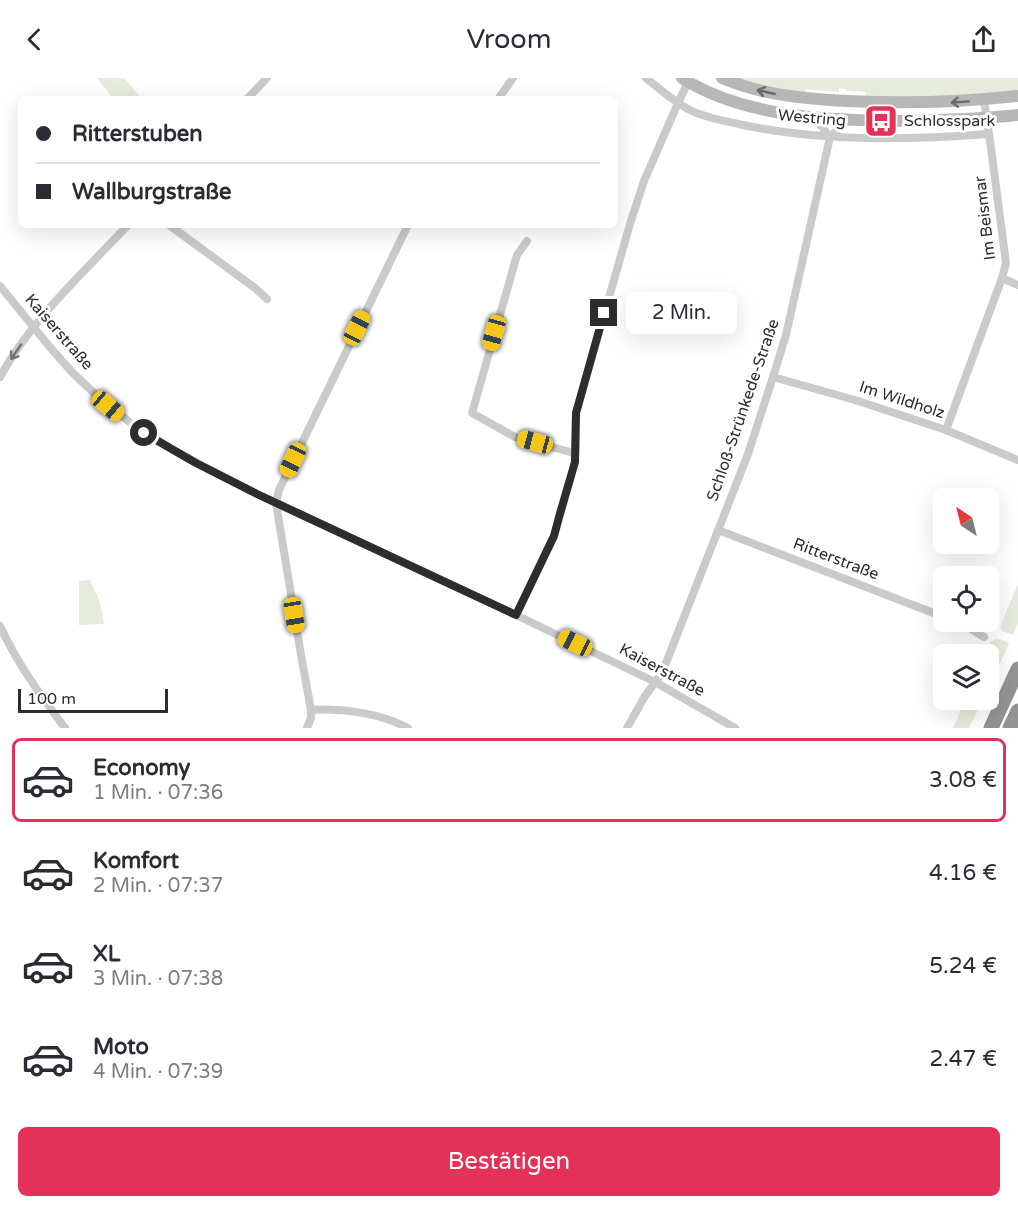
<!DOCTYPE html>
<html lang="de">
<head>
<meta charset="utf-8">
<style>
  body { margin:0; font-family:"Varela Round",sans-serif; background:#f7f7f7; color:#2b2b33; height:100vh; display:flex; flex-direction:column; font-size:22px; white-space:nowrap }
  * { box-sizing:border-box; margin:0 }
  p { font-size:20px; color:#7c7c81 }
  .icon { flex:none; width:33px; height:33px; fill:none; stroke:currentColor; stroke-width:2; stroke-linecap:round; stroke-linejoin:round }
  .map { position:relative; height:650px; overflow:hidden }
  .panel { display:flex; flex-direction:column; background:#fff; flex:1 }
  .panel>* { flex:none }
  .top-card { position:absolute; left:18px; top:18px; width:600px; height:132px; border-radius:9px; box-shadow:0 6px 24px #0002; display:grid; align-content:center; height:132px; padding:0 18px; background:#fff }
  .needle { width:39px; rotate:325deg }
  .buttons { position:absolute; left:933px; top:410px; display:grid; gap:12px }
  .buttons a { display:grid; place-items:center; width:66px; height:66px; border-radius:9px; background:#fff; box-shadow:0 6px 24px #0002; font-size:30px }
  .scale { position:absolute; left:18px; bottom:15px; width:150px; box-sizing:border-box; padding-left:6px; border:3px solid #2d2d2d; border-top:0; font-size:16px; line-height:21px; white-space:nowrap; color:#2d2d2d; -webkit-text-stroke:4px #fff; paint-order:stroke }
  .end { position:absolute; width:27px; height:27px; margin:-14px; border:8px solid #2d2d2d; background:#fff; box-shadow:0 0 0 3px #fff }
  .from { border-radius:50% }
  .bubble { position:absolute; height:42px; border-radius:9px; background:#fff; box-shadow:0 6px 24px #0002; font-size:20px; font-weight:600; line-height:42px; text-align:center }
  .car { position:absolute; width:18px; height:36px; margin:-18px -9px; border-radius:8px; box-shadow:0 0 4px 2px #0007; background:linear-gradient(#f5c518 24%,#345 0 40%,#f5c518 0 76%,#345 0 86%,#f5c518 0) }
  .top-card b { display:flex; align-items:center; gap:21px; height:57px; font-size:22px }
  .top-card b+b { border-top:2px solid #e1e1e2 }
  .top-card i { width:15px; height:15px; background:#2b2b33 }
  ul { padding:10px 0 0; list-style:none }
  li { display:flex; align-items:center; gap:18px; height:84px; margin:0 12px 9px; padding:0 6px; border:3px solid transparent; border-radius:9px }
  li div { flex:1 }
  li b { display:block; font-size:22px }
  li em { font-style:normal; font-weight:600 }
  li.current { border-color:#e33158 }
  li>.icon { width:54px; height:54px; stroke-width:1.5 }
  .cta { display:flex; gap:12px; margin-top:auto; padding:12px 18px }
  .cta a { flex:1; height:69px; border-radius:9px; background:#e33158; color:#fff; font-size:24px; font-weight:600; line-height:69px; text-align:center }
  header { display:flex; justify-content:space-between; align-items:center; height:78px; padding:0 18px; background:#fff; font-size:27px; font-weight:600 }
  .map>svg:first-child { display:block }
  .green { fill:#e6ebdb }
  .lines { fill:none; stroke-linecap:round; stroke-linejoin:round }
  .minor { stroke:#cacaca; stroke-width:8 }
  .secondary { stroke:#b7b7b7; stroke-width:12 }
  .motorway { stroke:#949494; stroke-width:15 }
  .oneway { stroke:#6b6b6b }
  .oneway2 { stroke:#747474 }
  .route { stroke:#2d2d2d; stroke-width:8 }
  .labels { text-anchor:middle; dominant-baseline:central; stroke-width:6; stroke-linejoin:round; paint-order:stroke }
  .street-label { font-size:16px; fill:#2d2d2d; stroke:#fff }
  .poi-label { font-size:16px; fill:#2d2d2d; stroke:#fff; text-anchor:start }
</style>
</head>
<body>
<header><svg class="icon" aria-label="back" viewBox="0 0 24 24"><path d="M15 5l-7 7 7 7"/></svg>Vroom<svg class="icon" aria-label="share" viewBox="0 0 24 24"><path d="M12 15V3M7 8l5-5 5 5M5 13v7h14v-7"/></svg></header>
<div class="map">
<svg width="1018" height="650" viewBox="0 0 1018 650">
  <rect width="100%" height="100%" fill="#fff"/>
  <g class="green">
    <polygon points="97,0 124,0 142,21 114,21"/>
    <polygon points="736,0 1018,0 1018,13 948,19 866,19 866,14 846,13 846,11 839,10 839,14 805,11 806,14 777,11"/>
    <polygon points="90,502 100,524 104,546 79,547 79,503"/>
    <polygon points="1018,506 1018,545 1013,557 1002,553 1000,549"/>
    <polygon points="997,561 1005,563 1009,566 989,609 988,576 986,576 991,563"/>
    <polygon points="966,621 983,621 969,650 953,650"/>
  </g>
  <g class="lines">
    <g class="minor">
      <path d="M646,0C660,11 674,24 690,32C706,40 725,43 743,47C823,64 907,62 988,56"/>
      <polyline points="247,21 267,0"/>
      <polyline points="498,21 513,0"/>
      <polyline points="814,39 830,59"/>
      <polyline points="169,147 255,210 267,221"/>
      <polyline points="527,163 517,177 472,335 515,359 574,375"/>
      <polyline points="1002,200 1018,207"/>
      <polyline points="0,208 49,268 71,293 97,318 132,346 178,375 257,416 516,537 655,604 735,650"/>
      <path d="M0,299C31,242 84,194 128,147"/>
      <polyline points="773,299 855,322 946,352 1018,382"/>
      <polyline points="946,352 1002,200 1006,185 991,70 984,22"/>
      <polyline points="718,452 944,539"/>
      <polyline points="516,537 554,458 575,384 576,335 630,146 644,103 678,25 688,4"/>
      <polyline points="955,543 963,546 984,559"/>
      <path d="M0,548C17,585 41,618 65,650"/>
      <path d="M311,632C342,630 380,635 408,650"/>
      <polyline points="307,650 311,640 311,632 301,577 276,425 279,412 408,147"/>
      <polyline points="627,650 645,618 662,595 748,376 773,299 786,257 830,59 843,46 851,42"/>
    </g>
    <g class="secondary">
      <path d="M682,0C746,41 838,43 913,43C948,42 983,41 1018,37"/>
      <path d="M722,0C762,17 805,21 848,23C906,26 961,24 1018,18"/>
    </g>
    <g class="motorway">
      <polyline points="991,650 1018,591"/>
      <polyline points="1010,650 1018,633"/>
    </g>
  </g>
  <defs><path id="oneway-shaft" d="M-6 0H5M1.5-3L5.5 0L1.5 3" fill="none" stroke-width="1.6" stroke-linecap="round" stroke-linejoin="round" transform="scale(1.5)"/></defs>
  <g class="oneway">
    <use href="#oneway-shaft" transform="translate(766 14) rotate(-167)"/>
    <use href="#oneway-shaft" transform="translate(960 24) rotate(176)"/>
  </g>
  <use class="oneway2" href="#oneway-shaft" transform="translate(16 274) rotate(124)"/>
  <g class="lines">
    <polyline class="route" points="144,355 196,385 257,416 516,537 554,458 559,439 575,384 576,335 604,235"/>
  </g>
  <defs>
    <symbol id="bus-square" viewBox="-11 -11 22 22"><rect x="-9" y="-9" width="18" height="18" rx="4" fill="#e33158" stroke="#fff"/><path d="M-5-6H5V4H4V6H2V4H-2V6H-4V4H-5ZM-3.5-4V0h7V-4ZM-3.5 1.2v1.5H-2V1.2ZM2 1.2v1.5H3.5V1.2Z" fill="#fff"/></symbol>
  </defs>
  <g fill-rule="evenodd">
    <use href="#bus-square" x="862" y="24" width="38" height="38"/>
  </g>
  <g class="labels">
    <g class="street-label">
      <text transform="translate(812 40) rotate(5)">Westring</text>
      <text transform="translate(985 140) rotate(-97)">Im Beismar</text>
      <text transform="translate(59 254) rotate(49)">Kaiserstraße</text>
      <text transform="translate(902 322) rotate(18)">Im Wildholz</text>
      <text transform="translate(743 332) rotate(-71)">Schloß-Strünkede-Straße</text>
      <text transform="translate(836 481) rotate(21)">Ritterstraße</text>
      <text transform="translate(662 592) rotate(28)">Kaiserstraße</text>
    </g>
    <g class="poi-label">
      <text x="904" y="43">Schlosspark</text>
    </g>
  </g>
</svg>
<div class="buttons">
<a><svg class="needle" viewBox="-14 -14 28 28"><path d="M0-13l5 13h-10z" fill="#e53935"/><path d="M0 13l5-13h-10z" fill="#7c7c81"/></svg></a>
<a><svg class="icon" aria-label="locate" viewBox="0 0 24 24"><circle cx="12" cy="12" r="6"/><path d="M12 2v4M12 18v4M2 12h4M18 12h4"/></svg></a>
<a><svg class="icon" aria-label="layers" viewBox="0 0 24 24"><path d="M12 4l9 5-9 5-9-5zM3 14l9 5 9-5"/></svg></a>
</div>
<div class="scale">100 m</div>
<i class="end from" style="left:144px;top:355px"></i>
<i class="end" style="left:604px;top:235px"></i>
<div class="bubble" style="left:626px;top:214px;width:111px">2 Min.</div>
<i class="car" style="left:357px;top:250px;rotate:26deg"></i>
<i class="car" style="left:494px;top:255px;rotate:196deg"></i>
<i class="car" style="left:108px;top:328px;rotate:130deg"></i>
<i class="car" style="left:535px;top:364px;rotate:285deg"></i>
<i class="car" style="left:293px;top:382px;rotate:205deg"></i>
<i class="car" style="left:294px;top:537px;rotate:171deg"></i>
<i class="car" style="left:575px;top:565px;rotate:296deg"></i>
<div class="top-card">
<b><i class="from"></i>Ritterstuben</b>
<b><i></i>Wallburgstraße</b>
</div>
</div>
<section class="panel">
<ul>
<li class="current"><svg class="icon" aria-label="car" viewBox="0 0 24 24"><path d="M5 17H2v-5l4-1 3-4h7l3 4 3 1v5h-3M9 17h6M6 11h13"/><circle cx="7" cy="17" r="2"/><circle cx="17" cy="17" r="2"/></svg><div><b>Economy</b><p>1 Min. · 07:36</p></div><em>3.08 €</em></li>
<li><svg class="icon" aria-label="car" viewBox="0 0 24 24"><path d="M5 17H2v-5l4-1 3-4h7l3 4 3 1v5h-3M9 17h6M6 11h13"/><circle cx="7" cy="17" r="2"/><circle cx="17" cy="17" r="2"/></svg><div><b>Komfort</b><p>2 Min. · 07:37</p></div><em>4.16 €</em></li>
<li><svg class="icon" aria-label="car" viewBox="0 0 24 24"><path d="M5 17H2v-5l4-1 3-4h7l3 4 3 1v5h-3M9 17h6M6 11h13"/><circle cx="7" cy="17" r="2"/><circle cx="17" cy="17" r="2"/></svg><div><b>XL</b><p>3 Min. · 07:38</p></div><em>5.24 €</em></li>
<li><svg class="icon" aria-label="car" viewBox="0 0 24 24"><path d="M5 17H2v-5l4-1 3-4h7l3 4 3 1v5h-3M9 17h6M6 11h13"/><circle cx="7" cy="17" r="2"/><circle cx="17" cy="17" r="2"/></svg><div><b>Moto</b><p>4 Min. · 07:39</p></div><em>2.47 €</em></li>
</ul>
<div class="cta"><a>Bestätigen</a></div>
</section>
</body>
</html>
